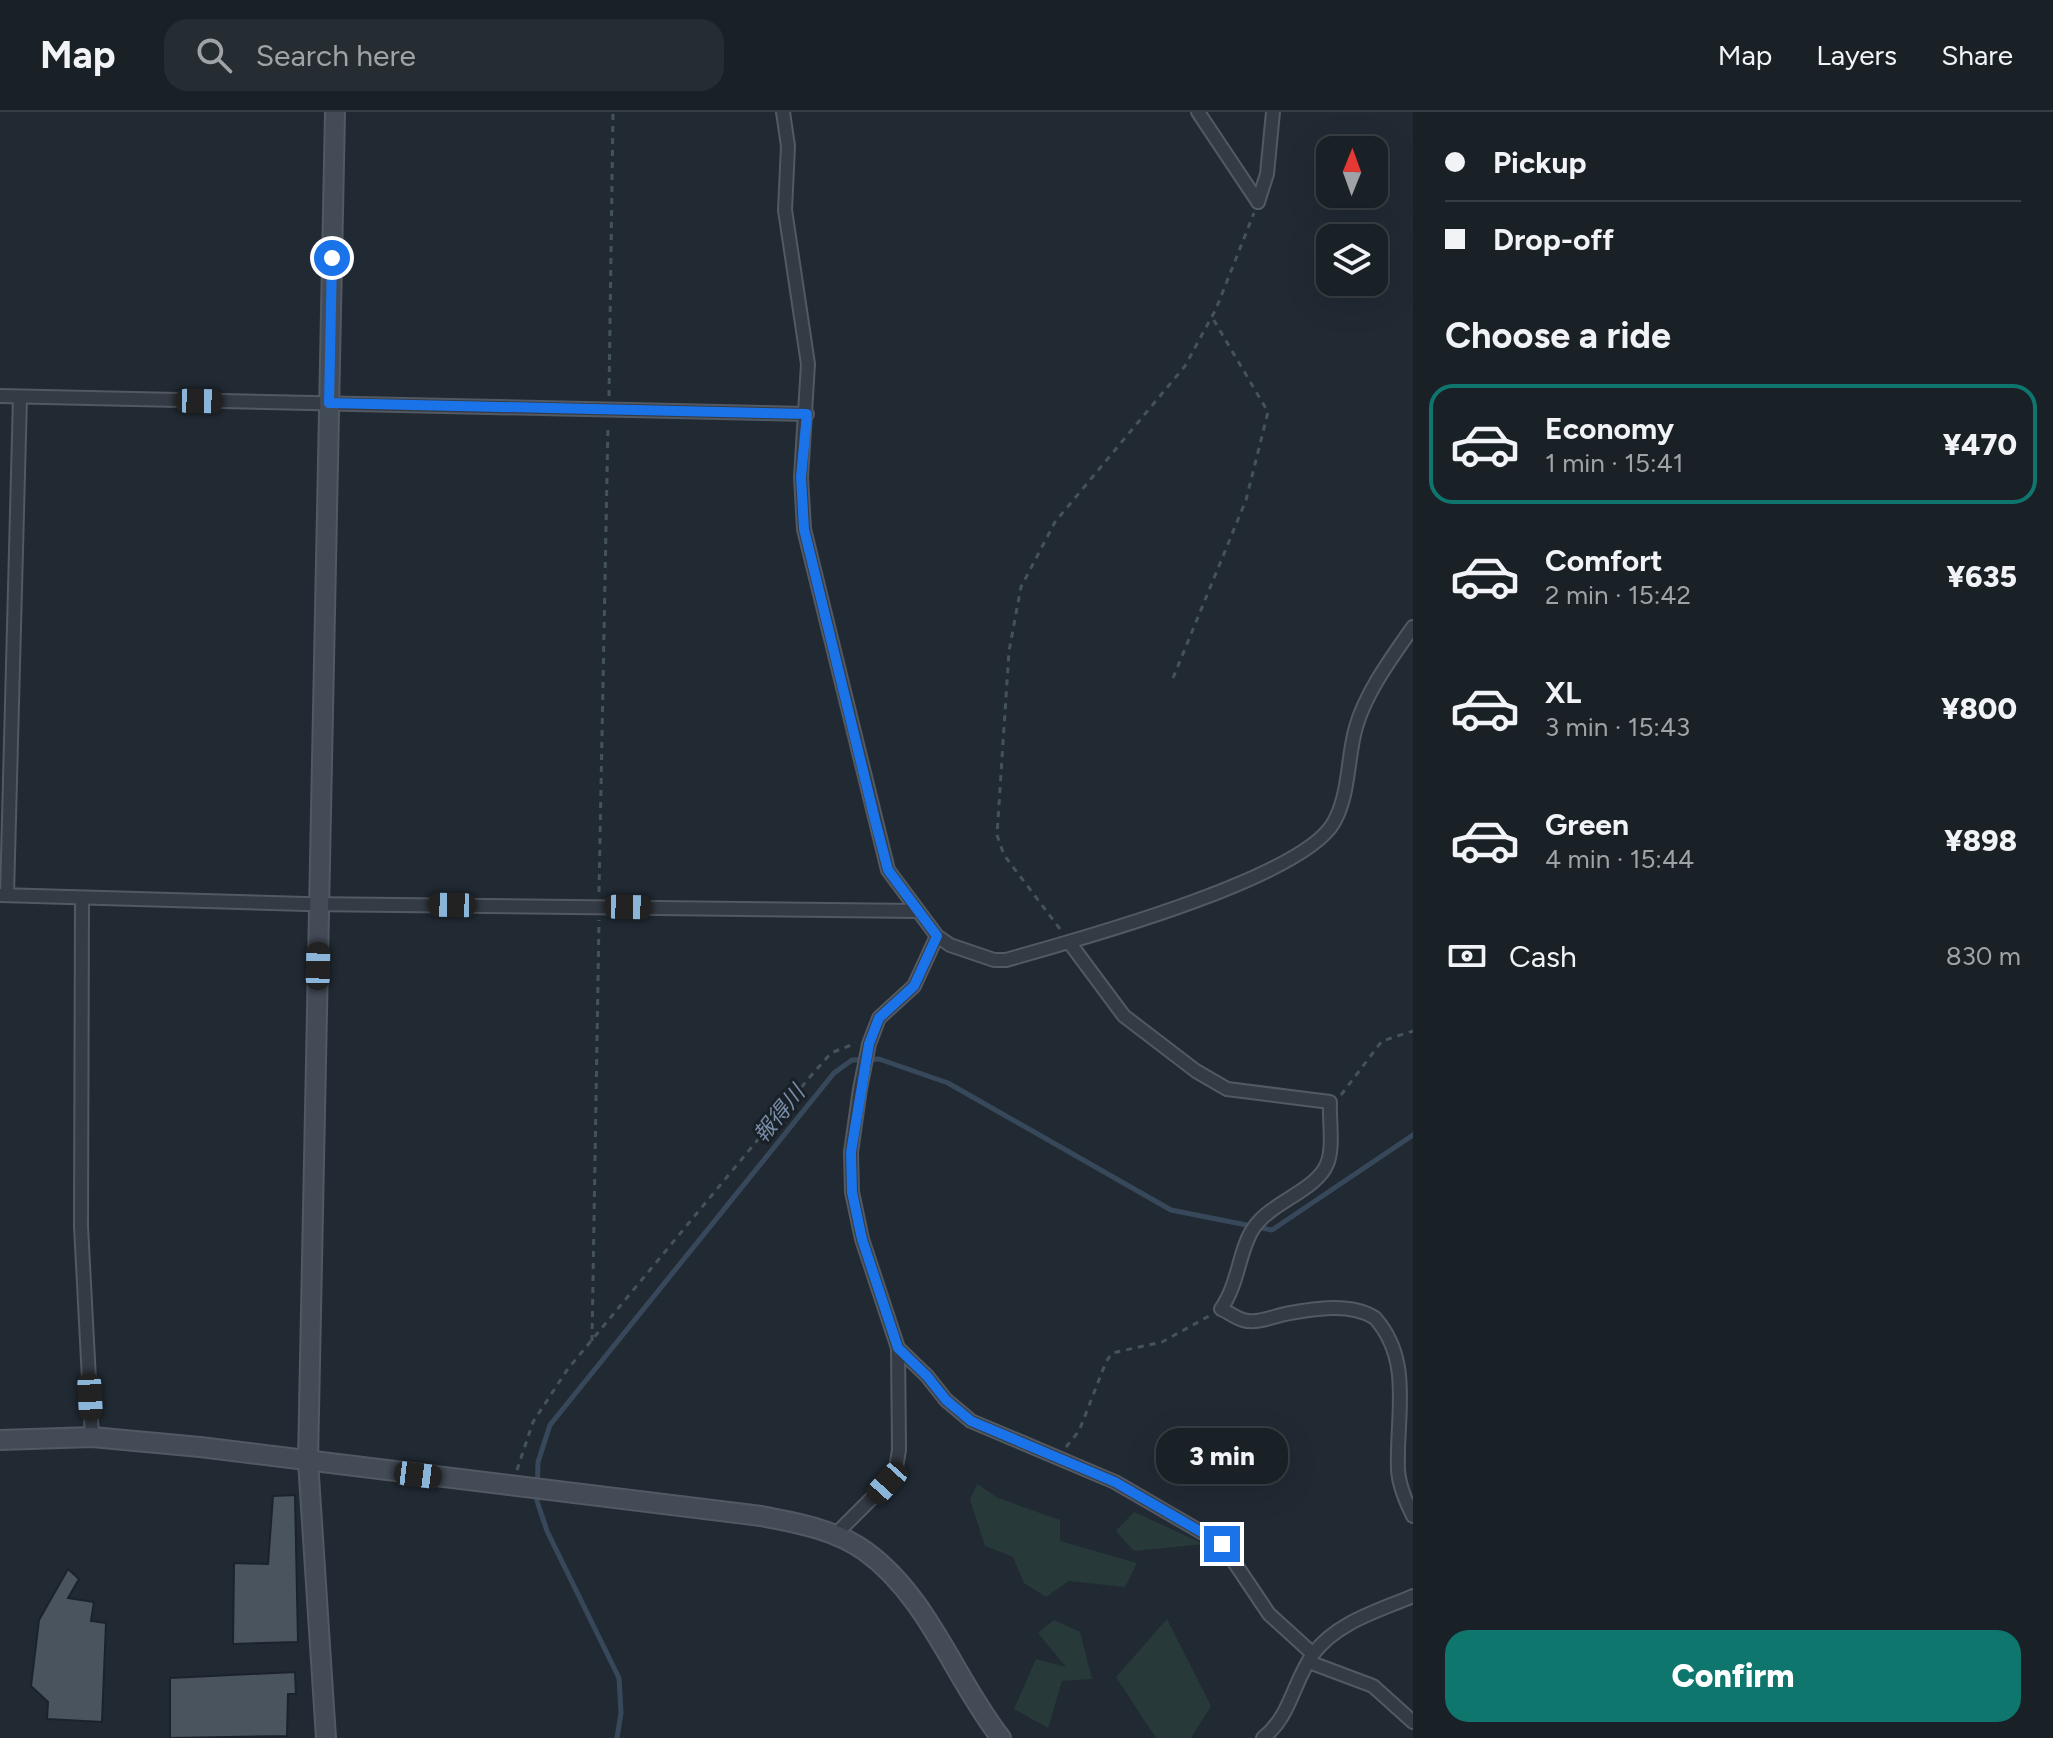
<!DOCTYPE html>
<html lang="en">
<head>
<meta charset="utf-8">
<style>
  body { margin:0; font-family:Figtree,"Noto Sans JP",sans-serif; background:#262d32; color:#f1f3f6; height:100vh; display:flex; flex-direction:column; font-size:30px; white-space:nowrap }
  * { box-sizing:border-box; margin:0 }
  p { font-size:26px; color:#9fa3a7 }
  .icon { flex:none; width:44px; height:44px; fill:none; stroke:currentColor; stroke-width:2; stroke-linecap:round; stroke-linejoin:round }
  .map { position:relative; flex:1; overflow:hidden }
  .sheet { display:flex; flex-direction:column; background:#192026; width:640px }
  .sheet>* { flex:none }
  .guide { display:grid; align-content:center; height:176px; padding:0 32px; background:#192026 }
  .needle { width:52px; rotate:1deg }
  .buttons { position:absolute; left:1316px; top:24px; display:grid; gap:16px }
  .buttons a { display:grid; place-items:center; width:72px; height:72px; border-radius:16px; background:#192026; box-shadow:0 8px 32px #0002,0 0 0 2px #373e43; font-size:40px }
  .end { position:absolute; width:36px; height:36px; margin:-18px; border:10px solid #1a73e8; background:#fff; box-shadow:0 0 0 4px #fff }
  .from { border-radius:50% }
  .bubble { position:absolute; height:56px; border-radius:24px; background:#192026; box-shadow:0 8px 32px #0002,0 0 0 2px #373e43; font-size:26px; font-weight:800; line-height:56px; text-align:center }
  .car { position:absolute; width:24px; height:48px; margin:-24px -12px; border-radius:10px; box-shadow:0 0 6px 2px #0007; background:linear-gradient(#222 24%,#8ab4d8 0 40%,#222 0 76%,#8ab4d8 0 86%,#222 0) }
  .guide b { display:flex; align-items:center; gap:28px; height:76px; font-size:30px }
  .guide b+b { border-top:2px solid #373e43 }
  .guide i { width:20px; height:20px; background:#f1f3f6 }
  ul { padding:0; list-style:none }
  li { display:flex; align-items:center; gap:24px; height:120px; margin:0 16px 12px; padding:0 16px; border:4px solid transparent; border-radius:24px }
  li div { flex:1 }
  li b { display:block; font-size:30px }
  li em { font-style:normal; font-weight:800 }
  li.current { border-color:#0f766e }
  li>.icon { width:72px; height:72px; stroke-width:1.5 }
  h2 { padding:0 32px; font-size:36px; line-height:96px }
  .pay { display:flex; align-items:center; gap:20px; height:88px; padding:0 32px; font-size:30px }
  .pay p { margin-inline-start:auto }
  .button { display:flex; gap:16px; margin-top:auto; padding:16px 32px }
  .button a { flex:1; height:92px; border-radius:24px; background:#0f766e; color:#fff; font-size:32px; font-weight:800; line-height:92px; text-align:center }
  header { display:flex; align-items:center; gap:48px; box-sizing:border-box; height:112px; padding:0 40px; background:#192026; border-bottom:2px solid #373e43 }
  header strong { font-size:38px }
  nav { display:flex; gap:44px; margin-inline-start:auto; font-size:28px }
  .search { width:560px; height:72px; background:#262d32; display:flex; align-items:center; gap:20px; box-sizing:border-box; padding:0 28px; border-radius:24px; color:#9fa3a7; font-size:30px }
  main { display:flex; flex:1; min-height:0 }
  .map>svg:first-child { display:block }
  .green { fill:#273938 }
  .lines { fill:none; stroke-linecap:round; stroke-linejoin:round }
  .stream { stroke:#38485b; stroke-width:5 }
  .building { fill:#49545f; stroke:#1c222b; stroke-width:2 }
  .street-casing { stroke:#525962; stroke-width:16 }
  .secondary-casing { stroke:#525962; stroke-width:22 }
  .path { stroke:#445456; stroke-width:3; stroke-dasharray:6 6; stroke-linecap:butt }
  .street { stroke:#343b44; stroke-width:12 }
  .secondary { stroke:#434b57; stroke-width:18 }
  .route { stroke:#1a73e8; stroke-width:10 }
  .labels { text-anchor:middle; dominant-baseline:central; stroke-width:6; stroke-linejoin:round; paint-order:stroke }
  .water-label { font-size:22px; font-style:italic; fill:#798ea7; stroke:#1a2028 }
</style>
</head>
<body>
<header>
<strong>Map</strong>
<div class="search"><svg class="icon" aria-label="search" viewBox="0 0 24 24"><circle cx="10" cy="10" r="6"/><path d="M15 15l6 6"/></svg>Search here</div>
<nav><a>Map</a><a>Layers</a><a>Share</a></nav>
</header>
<main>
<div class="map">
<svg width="1413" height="1626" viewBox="0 0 1413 1626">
  <rect width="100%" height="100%" fill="#212a33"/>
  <g class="green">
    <polygon points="977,1372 998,1386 1060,1408 1060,1429 1137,1451 1125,1475 1069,1469 1046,1485 1024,1471 1013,1445 985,1434 970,1388"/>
    <polygon points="1134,1400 1204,1432 1134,1439 1116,1419"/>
    <polygon points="1167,1507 1211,1594 1191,1626 1156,1626 1116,1565"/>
    <polygon points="1054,1508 1080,1520 1092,1567 1062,1569 1048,1616 1014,1597 1036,1547 1066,1555 1038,1521"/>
  </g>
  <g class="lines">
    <polyline class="stream" points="617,1626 621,1601 619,1566 547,1419 537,1389 538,1350 550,1313 834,961 852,948 879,947 948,971 1171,1098 1272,1118 1413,1023"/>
  </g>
  <g class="building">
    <polygon points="295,1383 298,1530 233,1532 234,1451 268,1452 273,1384"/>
    <polygon points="68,1457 79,1467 68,1486 94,1490 91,1509 106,1511 102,1610 47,1607 48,1590 31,1574 39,1508"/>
    <polygon points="295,1560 296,1582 288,1582 287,1624 170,1626 170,1566"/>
  </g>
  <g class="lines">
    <defs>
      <g id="street">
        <path d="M783,0L788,34L785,98L808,252L801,365L804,417L888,758L937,824L950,833L994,848H1006C1073,829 1303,767 1334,710C1350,681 1347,646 1356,615C1366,580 1392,545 1413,515"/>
        <polyline points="1198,0 1258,90"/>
        <polyline points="1258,90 1267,62 1273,0"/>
        <polyline points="0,284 807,302"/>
        <polyline points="0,783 306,792 918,799"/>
        <polyline points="7,783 20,285"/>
        <polyline points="82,786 81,1114 92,1325"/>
        <path d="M1069,830L1124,904L1196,959L1227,977L1330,990C1329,1008 1334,1036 1327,1052C1316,1079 1270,1090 1253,1117C1239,1138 1239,1171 1221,1197C1228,1200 1236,1206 1243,1208C1256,1212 1272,1205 1285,1202C1313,1197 1350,1190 1375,1206C1413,1249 1396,1302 1398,1358C1399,1374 1406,1390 1413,1404"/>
        <polyline points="898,1236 927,1264 946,1288 971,1309 1115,1370 1222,1432 1269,1502 1313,1542"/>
        <polyline points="835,1423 887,1371 896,1356 899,1338 898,1236 862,1127 852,1080 851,1040 860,977 869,932 879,906 914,874 937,824"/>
        <polyline points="1309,1550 1373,1574 1413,1610"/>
        <path d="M1263,1626C1291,1604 1293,1570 1313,1542C1337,1510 1378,1499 1413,1484"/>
      </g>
      <g id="secondary">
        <path d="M0,1328L92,1325L200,1335L761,1404C797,1411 834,1417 865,1439C928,1484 954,1566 1001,1626"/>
        <polyline points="326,1626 308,1349 335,0"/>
      </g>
    </defs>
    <use href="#street" class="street-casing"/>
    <use href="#secondary" class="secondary-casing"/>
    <g class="path">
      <polyline points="609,284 613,0"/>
      <polyline points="1173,566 1246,388 1268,300 1212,205"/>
      <polyline points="599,780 608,312"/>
      <polyline points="1060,817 1004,743 997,723 1009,539 1021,475 1055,410 1185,254 1216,197 1254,101"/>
      <polyline points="1341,983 1382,929 1413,919"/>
      <polyline points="592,1229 599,808"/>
      <polyline points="1066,1335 1079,1319 1106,1250 1112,1241 1162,1230 1211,1203"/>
      <polyline points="517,1358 533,1310 567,1258 809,966 831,941 856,931"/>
    </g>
    <use href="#street" class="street"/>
    <use href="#secondary" class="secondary"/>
  </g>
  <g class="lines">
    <polyline class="route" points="332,146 329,291 807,302 801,365 804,417 876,712 888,758 937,824 914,874 879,906 869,932 851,1040 852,1080 862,1127 898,1236 927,1264 946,1288 971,1309 1115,1370 1222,1432"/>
  </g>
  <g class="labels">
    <g class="water-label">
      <text transform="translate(779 1002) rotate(-51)">報得川</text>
    </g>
  </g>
</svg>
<div class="buttons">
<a><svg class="needle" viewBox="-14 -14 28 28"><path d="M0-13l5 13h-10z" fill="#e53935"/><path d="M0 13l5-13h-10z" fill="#9fa3a7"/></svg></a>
<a><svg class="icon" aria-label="layers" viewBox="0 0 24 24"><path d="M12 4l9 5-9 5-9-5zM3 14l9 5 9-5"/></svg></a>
</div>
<i class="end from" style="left:332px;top:146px"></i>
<i class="end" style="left:1222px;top:1432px"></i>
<div class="bubble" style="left:1156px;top:1316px;width:132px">3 min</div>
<i class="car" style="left:199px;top:289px;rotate:91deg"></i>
<i class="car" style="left:452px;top:793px;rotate:271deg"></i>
<i class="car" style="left:628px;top:795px;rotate:91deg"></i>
<i class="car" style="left:318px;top:854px;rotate:1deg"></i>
<i class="car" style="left:90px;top:1285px;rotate:177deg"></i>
<i class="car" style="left:418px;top:1363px;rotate:97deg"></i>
<i class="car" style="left:887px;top:1371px;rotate:222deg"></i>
</div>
<section class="sheet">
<div class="guide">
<b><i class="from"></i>Pickup</b>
<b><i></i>Drop-off</b>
</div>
<h2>Choose a ride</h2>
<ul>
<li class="current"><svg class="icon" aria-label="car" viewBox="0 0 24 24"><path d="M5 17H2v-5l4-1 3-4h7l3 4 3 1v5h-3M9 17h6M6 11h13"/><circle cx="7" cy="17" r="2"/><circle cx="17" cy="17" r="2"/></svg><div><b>Economy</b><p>1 min · 15:41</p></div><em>¥470</em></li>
<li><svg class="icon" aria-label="car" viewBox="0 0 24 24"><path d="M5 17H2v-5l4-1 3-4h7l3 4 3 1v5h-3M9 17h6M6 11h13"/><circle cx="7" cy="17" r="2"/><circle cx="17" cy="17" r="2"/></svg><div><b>Comfort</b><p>2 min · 15:42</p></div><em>¥635</em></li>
<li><svg class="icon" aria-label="car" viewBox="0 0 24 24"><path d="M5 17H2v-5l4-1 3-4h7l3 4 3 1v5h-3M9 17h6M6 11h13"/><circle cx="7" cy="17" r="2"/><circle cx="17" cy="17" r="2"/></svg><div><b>XL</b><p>3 min · 15:43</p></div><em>¥800</em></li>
<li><svg class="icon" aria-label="car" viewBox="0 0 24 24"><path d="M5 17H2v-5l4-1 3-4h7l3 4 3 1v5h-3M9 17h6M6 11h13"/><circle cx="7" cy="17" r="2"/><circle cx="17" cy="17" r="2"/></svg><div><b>Green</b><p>4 min · 15:44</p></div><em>¥898</em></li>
</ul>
<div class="pay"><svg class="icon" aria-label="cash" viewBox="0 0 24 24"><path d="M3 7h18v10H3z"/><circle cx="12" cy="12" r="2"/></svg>Cash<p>830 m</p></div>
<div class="button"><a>Confirm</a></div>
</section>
</main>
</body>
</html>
